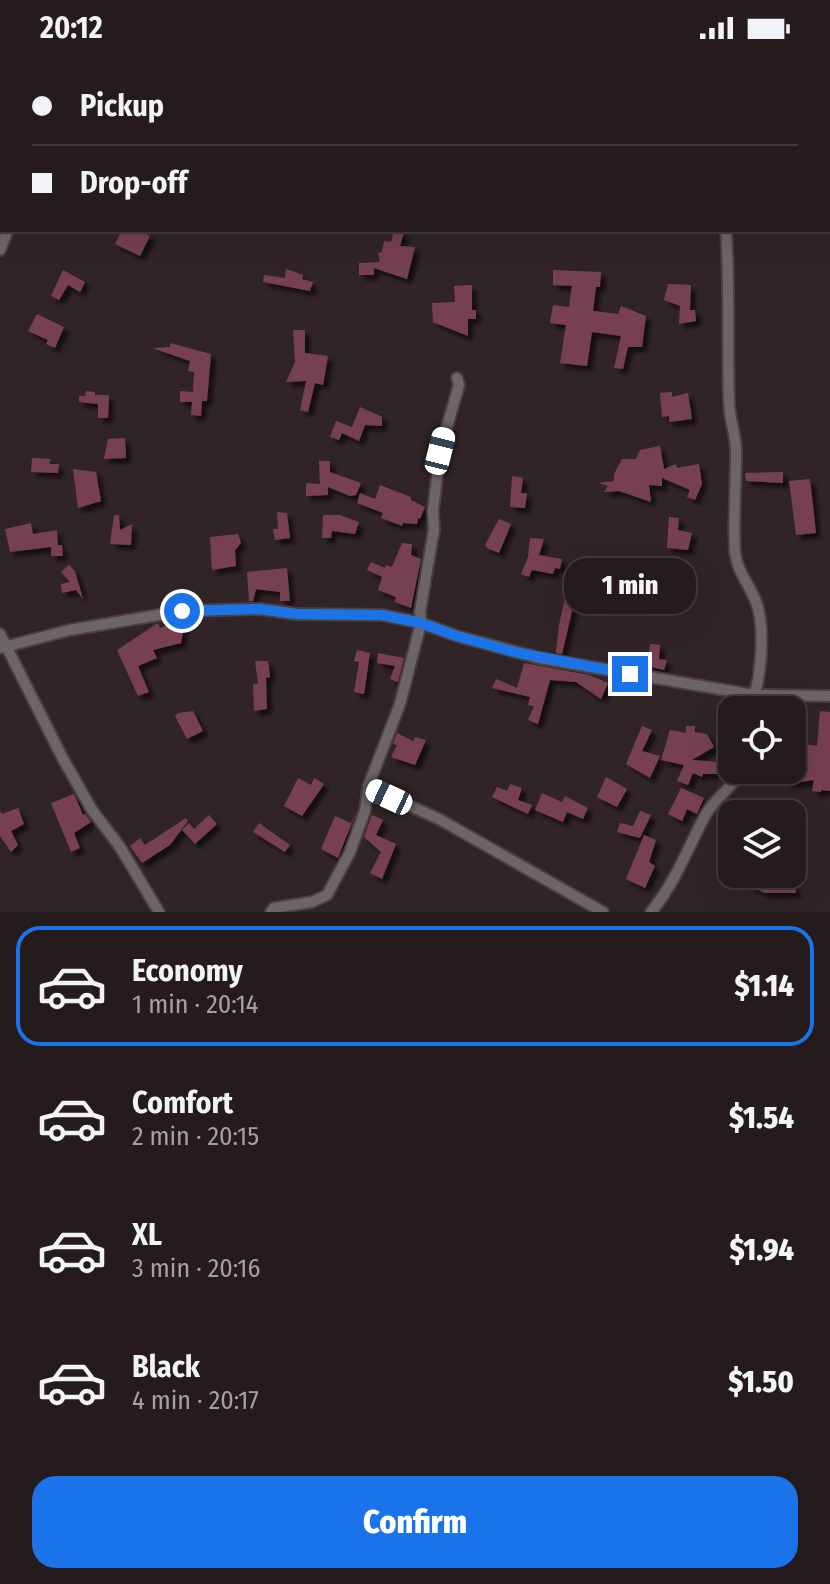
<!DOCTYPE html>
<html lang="en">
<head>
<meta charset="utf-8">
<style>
  body { margin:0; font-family:"Fira Sans Condensed",sans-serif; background:#2d2426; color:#f1f3f6; height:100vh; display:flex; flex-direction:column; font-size:30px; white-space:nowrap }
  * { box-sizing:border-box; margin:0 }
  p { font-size:26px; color:#a3a1a4 }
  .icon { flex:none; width:44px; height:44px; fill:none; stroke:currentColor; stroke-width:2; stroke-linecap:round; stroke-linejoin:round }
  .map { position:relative; height:856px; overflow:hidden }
  .drawer { display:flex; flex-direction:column; background:#251b1d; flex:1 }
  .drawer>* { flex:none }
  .top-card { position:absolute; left:0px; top:0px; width:830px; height:176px; box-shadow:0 8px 32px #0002,0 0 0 2px #42393b; display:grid; align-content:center; height:176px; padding:0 32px; background:#251b1d }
  .buttons { position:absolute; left:718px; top:640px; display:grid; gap:16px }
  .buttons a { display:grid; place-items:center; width:88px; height:88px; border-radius:16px; background:#251b1d; box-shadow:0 8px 32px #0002,0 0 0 2px #42393b; font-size:40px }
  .end { position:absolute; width:36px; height:36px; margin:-18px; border:10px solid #1a73e8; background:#fff; box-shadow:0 0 0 4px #fff }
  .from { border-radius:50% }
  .bubble { position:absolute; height:56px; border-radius:24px; background:#251b1d; box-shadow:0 8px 32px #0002,0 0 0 2px #42393b; font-size:26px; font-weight:800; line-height:56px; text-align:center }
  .car { position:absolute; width:24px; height:48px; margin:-24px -12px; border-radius:10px; box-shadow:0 0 6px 2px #0007; background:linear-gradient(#fff 24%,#345 0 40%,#fff 0 76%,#345 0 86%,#fff 0) }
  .top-card b { display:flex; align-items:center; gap:28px; height:76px; font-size:30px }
  .top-card b+b { border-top:2px solid #42393b }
  .top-card i { width:20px; height:20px; background:#f1f3f6 }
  ul { padding:14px 0 0; list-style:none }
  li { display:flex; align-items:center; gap:24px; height:120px; margin:0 16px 12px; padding:0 16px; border:4px solid transparent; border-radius:24px }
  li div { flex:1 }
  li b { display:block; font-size:30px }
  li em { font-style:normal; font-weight:800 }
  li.active { border-color:#1a73e8 }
  li>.icon { width:72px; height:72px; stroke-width:1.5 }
  .cta { display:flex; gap:16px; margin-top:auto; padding:16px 32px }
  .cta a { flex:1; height:92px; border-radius:24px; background:#1a73e8; color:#fff; font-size:32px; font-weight:800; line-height:92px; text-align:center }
  .status { display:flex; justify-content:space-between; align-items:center; height:56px; padding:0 40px; background:#251b1d; direction:ltr }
  .status svg { height:22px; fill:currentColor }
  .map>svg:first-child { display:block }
  .building { fill:#774151; filter:url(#shadow) }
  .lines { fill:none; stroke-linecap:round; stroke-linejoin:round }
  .minor-casing { stroke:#4b3f41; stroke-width:14 }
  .minor { stroke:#6c6567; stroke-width:10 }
  .route { stroke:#1a73e8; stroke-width:10 }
</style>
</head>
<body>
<div class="status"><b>20:12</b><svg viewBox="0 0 49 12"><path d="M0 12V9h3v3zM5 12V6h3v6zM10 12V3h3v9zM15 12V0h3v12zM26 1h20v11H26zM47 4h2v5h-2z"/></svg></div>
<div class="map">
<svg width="830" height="856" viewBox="0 0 830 856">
  <defs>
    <filter id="shadow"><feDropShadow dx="5" dy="5" stdDeviation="2" flood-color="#0009"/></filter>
  </defs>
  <rect width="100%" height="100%" fill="#312427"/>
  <g class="building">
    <polygon points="122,174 138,174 150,180 140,200 115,188"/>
    <polygon points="394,174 404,176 400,190 415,191 407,223 374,212 374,219 359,219 359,207 380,206 378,197 382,196 384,185 391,186"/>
    <polygon points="286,213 303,219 302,223 313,226 310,235 263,226 264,219 285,222"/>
    <polygon points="63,214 85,226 80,236 68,229 59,244 51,240"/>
    <polygon points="553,214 601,216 600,231 596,231 593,255 618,258 621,250 646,260 642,291 628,291 623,313 614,312 621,280 592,276 587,310 560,307 566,269 550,267 553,249 569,251 572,230 553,229"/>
    <polygon points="668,228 691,229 690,254 695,254 696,265 679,268 680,250 664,244"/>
    <polygon points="472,229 472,254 476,254 476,263 468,263 468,280 433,266 432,247 455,246 454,230"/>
    <polygon points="37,258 64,271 55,292 46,288 48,284 28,275"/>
    <polygon points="293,274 305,274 305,297 328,300 323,329 315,327 308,356 300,354 306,325 286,326 295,306"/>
    <polygon points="170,287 211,298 207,345 202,345 201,360 191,359 192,346 180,346 180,335 193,336 194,316 188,315 190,305 152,292 170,291"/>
    <polygon points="86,335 95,336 95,339 109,339 108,362 98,362 98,348 79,346 79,340 85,340"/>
    <polygon points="672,336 672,341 688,337 692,363 669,366 669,360 662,361 660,337"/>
    <polygon points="360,351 382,361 382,370 365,369 359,385 342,377 339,384 330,381 336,365 352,371"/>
    <polygon points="125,382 126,402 104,403 108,383"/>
    <polygon points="660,390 664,413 676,408 677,412 699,408 702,428 695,444 687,441 690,434 662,422 662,430 649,429 651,446 619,435 604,436 608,430 598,427 614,425 614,418 622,403 636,403 640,394"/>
    <polygon points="32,402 51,403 49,408 59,408 58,417 31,416"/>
    <polygon points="319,405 330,405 330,416 361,427 356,439 350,440 328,431 328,439 306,440 306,427 320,428"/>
    <polygon points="73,413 96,416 101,445 78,452"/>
    <polygon points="783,416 783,427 746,425 745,417"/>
    <polygon points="512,420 523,422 521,437 527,437 525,452 510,451"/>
    <polygon points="810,423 816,477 796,479 789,425"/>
    <polygon points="380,429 411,441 411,444 425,451 420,463 418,462 417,468 403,467 402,470 381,462 383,457 357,447 360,437 375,443"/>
    <polygon points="277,456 287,457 290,482 275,484 273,473 278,473"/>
    <polygon points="114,459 119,459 120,474 132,468 131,489 110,488"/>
    <polygon points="323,459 340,459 359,466 355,478 332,475 331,482 322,482"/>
    <polygon points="669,461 679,462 678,474 692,477 688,494 667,492"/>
    <polygon points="499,463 511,468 499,497 487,492 485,489"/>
    <polygon points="31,467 33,478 57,474 58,489 62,489 63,500 51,500 51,491 10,496 5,473"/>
    <polygon points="238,478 241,487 235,494 236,510 212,514 210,481"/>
    <polygon points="530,482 544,483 539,499 562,503 560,513 555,512 553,518 532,514 529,521 521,518 528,501"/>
    <polygon points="402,487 412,488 411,499 421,503 411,552 395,546 396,541 378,534 382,521 367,514 371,506 385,512 386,509 392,511"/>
    <polygon points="69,509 75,515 83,543 76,534 62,537 61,528 70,526 61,516"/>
    <polygon points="287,512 290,545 280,545 280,536 256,533 253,545 249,545 247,516"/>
    <polygon points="565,542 574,547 562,598 556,597 559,569"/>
    <polygon points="185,564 181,587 153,594 157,602 138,610 149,636 138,640 117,594 158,567 160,572"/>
    <polygon points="650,588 660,589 659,603 667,604 664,614 647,610"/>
    <polygon points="357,594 370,597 364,638 354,636 359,606 354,605"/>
    <polygon points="378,597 404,602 398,626 390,623 395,610 377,607"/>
    <polygon points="255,605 268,605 270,621 266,622 267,653 254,655 253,629 258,627"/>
    <polygon points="524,607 589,619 608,627 601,643 576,626 550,624 538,668 528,664 534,650 528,649 530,641 492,632 496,623 517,632"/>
    <polygon points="193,655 203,675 187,683 175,660 178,657"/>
    <polygon points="820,655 830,656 830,735 821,734 821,736 812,735 814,724 787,728 787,714 792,714 792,708 799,709 805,688 817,690"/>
    <polygon points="642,670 652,674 642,695 660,700 650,722 626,708"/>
    <polygon points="686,670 695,670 695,676 707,678 714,691 692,704 718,706 717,718 703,718 702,721 693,717 688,729 677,725 684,709 661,704 670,674 686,677"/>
    <polygon points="397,677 413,685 415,681 426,684 415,709 391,701 397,689 393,688"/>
    <polygon points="606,721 627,733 617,751 597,741"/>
    <polygon points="298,722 311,729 314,722 324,728 302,760 284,750"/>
    <polygon points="510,728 522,732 518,744 532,749 528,758 492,741 497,731 507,735"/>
    <polygon points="681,732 704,742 697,758 687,753 682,765 668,758"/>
    <polygon points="542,737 562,746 565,740 588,752 583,763 567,756 563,766 535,754"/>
    <polygon points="74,738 83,759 85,758 91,766 74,777 80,792 71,796 51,747"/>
    <polygon points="18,752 24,768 11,775 18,789 11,796 0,780 0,755 2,758"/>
    <polygon points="357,754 338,802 321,793 335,760 351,767"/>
    <polygon points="640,755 651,759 640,782 617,776 620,767 633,770"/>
    <polygon points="209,759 217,768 195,788 182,774 189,767 194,773"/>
    <polygon points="372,759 383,764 376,779 396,788 382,823 370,817 381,796 364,781"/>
    <polygon points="186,762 188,765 170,789 142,807 130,790 140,782 145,789"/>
    <polygon points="259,767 290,789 285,796 253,776"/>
    <polygon points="644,779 656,784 649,806 655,810 645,832 626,823"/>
    <polygon points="773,818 783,818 780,828 794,828 796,837 765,837 749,830 752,822 771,827"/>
  </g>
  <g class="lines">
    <defs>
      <g id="minor">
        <polyline points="720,0 720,2"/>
        <path d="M726,174C730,231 727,288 729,345C729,363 737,381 736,399C736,428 733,467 735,496C737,518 753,532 758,552C765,580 761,628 749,654"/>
        <polyline points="0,194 8,174"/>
        <polyline points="0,578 62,701 92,754 120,791 159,856"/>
        <polyline points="0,592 70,574 182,555 259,553 296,558 382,559 421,567 457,580 539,602 754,639 830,640"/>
        <polyline points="368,731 439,763 603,856"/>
        <polyline points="271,856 274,852 312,846 327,839 350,796 365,755 368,731 400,648 421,567 420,556 434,473 433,455 440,395 459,329 457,322"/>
        <path d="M651,856C676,826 688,791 706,758C716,741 733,731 742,714"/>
      </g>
    </defs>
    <use href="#minor" class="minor-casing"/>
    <use href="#minor" class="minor"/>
  </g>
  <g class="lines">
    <polyline class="route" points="182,555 259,553 296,558 382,559 421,567 457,580 514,596 630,618"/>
  </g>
</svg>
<div class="buttons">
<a><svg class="icon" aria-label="locate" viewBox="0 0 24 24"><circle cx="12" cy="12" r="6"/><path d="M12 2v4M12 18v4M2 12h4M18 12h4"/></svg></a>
<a><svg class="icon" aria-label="layers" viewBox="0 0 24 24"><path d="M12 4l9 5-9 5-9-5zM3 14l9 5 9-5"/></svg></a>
</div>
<i class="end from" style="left:182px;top:555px"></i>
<i class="end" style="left:630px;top:618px"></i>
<div class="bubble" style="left:564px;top:502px;width:132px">1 min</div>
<i class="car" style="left:440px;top:395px;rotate:14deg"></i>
<i class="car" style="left:389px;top:741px;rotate:295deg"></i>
<div class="top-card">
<b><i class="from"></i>Pickup</b>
<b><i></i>Drop-off</b>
</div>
</div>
<section class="drawer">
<ul>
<li class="active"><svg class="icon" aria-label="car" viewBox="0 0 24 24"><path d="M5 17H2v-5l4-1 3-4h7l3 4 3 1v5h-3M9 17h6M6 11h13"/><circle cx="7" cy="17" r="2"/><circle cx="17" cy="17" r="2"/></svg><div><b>Economy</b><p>1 min · 20:14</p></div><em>$1.14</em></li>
<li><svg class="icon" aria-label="car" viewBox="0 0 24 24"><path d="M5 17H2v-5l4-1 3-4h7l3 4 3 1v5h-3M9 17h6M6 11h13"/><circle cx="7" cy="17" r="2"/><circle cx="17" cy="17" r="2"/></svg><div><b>Comfort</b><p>2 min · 20:15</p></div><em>$1.54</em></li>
<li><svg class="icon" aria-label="car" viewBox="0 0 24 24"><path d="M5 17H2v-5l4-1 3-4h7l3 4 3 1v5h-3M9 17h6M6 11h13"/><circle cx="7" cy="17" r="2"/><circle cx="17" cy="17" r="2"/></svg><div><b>XL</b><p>3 min · 20:16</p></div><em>$1.94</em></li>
<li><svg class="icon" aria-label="car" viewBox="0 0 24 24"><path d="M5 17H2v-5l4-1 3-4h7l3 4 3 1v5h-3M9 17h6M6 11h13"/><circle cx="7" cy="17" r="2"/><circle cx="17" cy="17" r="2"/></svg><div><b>Black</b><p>4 min · 20:17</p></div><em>$1.50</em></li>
</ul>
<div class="cta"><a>Confirm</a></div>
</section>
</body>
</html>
